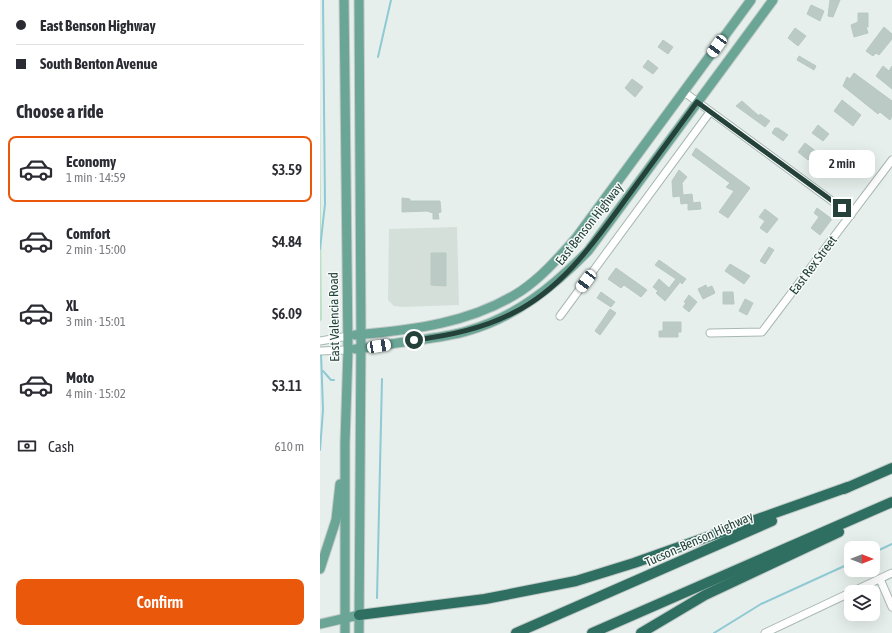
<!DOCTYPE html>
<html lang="en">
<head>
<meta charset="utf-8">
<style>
  body { margin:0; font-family:"Asap Condensed",sans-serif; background:#f7f7f7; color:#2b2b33; height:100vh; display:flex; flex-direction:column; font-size:15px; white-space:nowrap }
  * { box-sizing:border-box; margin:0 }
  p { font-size:13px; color:#7c7c81 }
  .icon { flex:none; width:22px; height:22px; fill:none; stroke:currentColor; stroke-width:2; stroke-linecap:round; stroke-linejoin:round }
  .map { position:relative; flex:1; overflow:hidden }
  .panel { display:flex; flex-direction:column; background:#fff; width:320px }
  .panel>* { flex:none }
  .hud { display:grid; align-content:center; height:88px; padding:0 16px; background:#fff }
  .needle { width:26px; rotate:90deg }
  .controls { position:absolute; left:524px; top:541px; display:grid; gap:8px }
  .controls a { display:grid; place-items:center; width:36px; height:36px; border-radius:8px; background:#fff; box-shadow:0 4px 16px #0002; font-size:20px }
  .end { position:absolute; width:18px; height:18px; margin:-9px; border:5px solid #24423a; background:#fff; box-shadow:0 0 0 2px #fff }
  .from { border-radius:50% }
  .bubble { position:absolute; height:28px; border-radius:8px; background:#fff; box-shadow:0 4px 16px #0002; font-size:13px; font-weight:600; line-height:28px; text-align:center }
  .car { position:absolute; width:12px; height:24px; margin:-12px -6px; border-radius:5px; box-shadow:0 0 3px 1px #0007; background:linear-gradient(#fff 24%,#345 0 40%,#fff 0 76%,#345 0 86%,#fff 0) }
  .hud b { display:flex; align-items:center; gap:14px; height:38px; font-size:15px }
  .hud b+b { border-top:1px solid #e1e1e2 }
  .hud i { width:10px; height:10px; background:#2b2b33 }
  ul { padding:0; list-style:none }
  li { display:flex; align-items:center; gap:12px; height:66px; margin:0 8px 6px; padding:0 8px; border:2px solid transparent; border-radius:8px }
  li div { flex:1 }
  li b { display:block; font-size:15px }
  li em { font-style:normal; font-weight:600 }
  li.on { border-color:#ea580c }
  li>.icon { width:36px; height:36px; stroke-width:1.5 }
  h2 { padding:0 16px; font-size:18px; line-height:48px }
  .pay { display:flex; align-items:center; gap:10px; height:44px; padding:0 16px; font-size:15px }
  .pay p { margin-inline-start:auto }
  .primary-button { display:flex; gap:8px; margin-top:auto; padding:8px 16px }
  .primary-button a { flex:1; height:46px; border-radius:8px; background:#ea580c; color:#fff; font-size:16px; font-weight:600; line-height:46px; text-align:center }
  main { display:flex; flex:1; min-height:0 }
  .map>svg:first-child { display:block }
  .built { fill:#d4dfda }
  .green { fill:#bfe0c8 }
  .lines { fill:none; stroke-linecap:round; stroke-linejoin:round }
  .stream { stroke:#8ec9d4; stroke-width:2 }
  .building { fill:#bbcac4; stroke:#b8c9c2 }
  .minor-casing { stroke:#a8b8b2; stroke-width:9 }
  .major-casing { stroke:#c2cac8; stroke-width:11 }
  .highway-casing { stroke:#c2cac8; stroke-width:12 }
  .minor { stroke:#fff; stroke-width:7 }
  .major { stroke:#6aa596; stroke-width:9 }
  .highway { stroke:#2f6f62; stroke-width:10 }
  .route { stroke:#24423a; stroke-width:5 }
  .labels { text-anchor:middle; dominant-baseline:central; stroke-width:3; stroke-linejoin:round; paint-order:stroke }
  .street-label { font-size:13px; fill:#24423a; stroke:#f7fbf9 }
</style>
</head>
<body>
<main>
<section class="panel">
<div class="hud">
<b><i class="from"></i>East Benson Highway</b>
<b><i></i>South Benton Avenue</b>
</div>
<h2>Choose a ride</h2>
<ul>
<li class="on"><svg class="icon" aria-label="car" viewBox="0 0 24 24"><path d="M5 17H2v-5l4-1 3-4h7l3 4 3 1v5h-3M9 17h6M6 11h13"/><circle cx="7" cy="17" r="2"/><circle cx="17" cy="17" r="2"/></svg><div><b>Economy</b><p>1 min · 14:59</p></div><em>$3.59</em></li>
<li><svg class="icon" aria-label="car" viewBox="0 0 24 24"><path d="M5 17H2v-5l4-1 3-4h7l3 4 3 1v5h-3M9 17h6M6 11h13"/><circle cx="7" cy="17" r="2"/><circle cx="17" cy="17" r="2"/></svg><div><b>Comfort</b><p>2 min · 15:00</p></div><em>$4.84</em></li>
<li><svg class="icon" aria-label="car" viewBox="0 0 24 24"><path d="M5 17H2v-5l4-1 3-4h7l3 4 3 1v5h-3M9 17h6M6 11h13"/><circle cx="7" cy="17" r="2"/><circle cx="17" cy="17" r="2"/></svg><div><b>XL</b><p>3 min · 15:01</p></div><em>$6.09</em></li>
<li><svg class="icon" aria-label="car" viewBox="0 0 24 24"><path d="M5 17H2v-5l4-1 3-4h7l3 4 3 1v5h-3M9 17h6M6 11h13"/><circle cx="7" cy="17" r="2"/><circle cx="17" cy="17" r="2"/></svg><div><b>Moto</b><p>4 min · 15:02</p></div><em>$3.11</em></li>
</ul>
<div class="pay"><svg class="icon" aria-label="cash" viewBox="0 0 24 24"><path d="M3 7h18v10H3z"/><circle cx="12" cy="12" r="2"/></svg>Cash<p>610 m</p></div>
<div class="primary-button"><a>Confirm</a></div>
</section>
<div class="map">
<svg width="572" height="633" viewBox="0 0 572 633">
  <rect width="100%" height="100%" fill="#e6efeb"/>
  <polygon class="built" points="137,227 139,305 83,307 74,306 68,300 69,229"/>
  <polygon class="green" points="0,92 2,320 0,321"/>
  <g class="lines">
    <g class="stream">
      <polyline points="58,57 71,0"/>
      <polyline points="0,249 5,204 3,0"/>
      <polyline points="3,371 11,380 14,380"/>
      <polyline points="0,450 3,410 1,353"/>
      <polyline points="553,553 572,544"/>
      <polyline points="57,598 62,379"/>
      <polyline points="394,633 441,604 531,563"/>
    </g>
  </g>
  <g class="building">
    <polygon points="510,0 520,0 513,17 508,16"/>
    <polygon points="491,5 504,11 500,21 487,14"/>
    <polygon points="538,13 548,13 548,27 546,27 548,33 534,37 531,25 538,22"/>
    <polygon points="564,27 572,34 572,39 559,55 556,53 553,56 546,51"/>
    <polygon points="475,28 486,36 478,46 468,38"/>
    <polygon points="343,40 353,47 348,54 338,47"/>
    <polygon points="479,56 496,66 494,70 477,60"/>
    <polygon points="328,60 338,68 333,74 323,67"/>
    <polygon points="563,66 569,71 572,66 572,89 556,76"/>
    <polygon points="534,73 572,101 572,116 570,120 560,112 558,114 523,86 527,77 530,79"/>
    <polygon points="312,79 323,87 315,97 305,88"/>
    <polygon points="522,100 541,115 533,126 514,111"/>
    <polygon points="422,101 439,116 440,114 450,121 445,127 416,106"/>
    <polygon points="498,125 509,134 503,141 492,133"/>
    <polygon points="455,128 458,128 468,135 463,141 452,133"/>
    <polygon points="485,143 497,152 493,158 491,157 488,160 478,152"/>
    <polygon points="376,148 430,188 408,218 399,212 414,191 406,187 410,183 372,155"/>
    <polygon points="528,150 548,165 542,173 521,158"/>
    <polygon points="503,161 513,168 509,174 498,167"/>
    <polygon points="359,170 367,177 362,183 363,195 372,194 373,203 380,202 381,209 368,210 368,203 369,203 361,204 360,196 353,197 352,181"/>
    <polygon points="82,198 90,199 90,201 120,201 121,212 118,213 119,219 113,219 113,213 107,211 82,212"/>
    <polygon points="497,208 512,219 500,235 491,228 499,217 494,213"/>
    <polygon points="445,209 458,219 447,233 440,228 445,221 439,217"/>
    <polygon points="449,247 454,250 445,264 440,261"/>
    <polygon points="111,253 126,253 126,286 111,285"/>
    <polygon points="339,260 366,279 362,284 360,282 345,301 336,293 338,291 333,287 339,279 349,288 356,279 335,265"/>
    <polygon points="410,264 430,276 424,284 405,271"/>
    <polygon points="296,268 327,290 321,297 304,285 301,288 288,279"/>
    <polygon points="386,285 387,288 392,286 395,293 383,299 378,289"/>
    <polygon points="281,292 295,302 291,307 277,298"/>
    <polygon points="403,292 413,292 414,304 403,304"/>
    <polygon points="369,295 377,302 369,312 363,307 366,303 364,302"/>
    <polygon points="425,299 433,303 427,315 419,311"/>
    <polygon points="290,309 296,313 280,335 275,331"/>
    <polygon points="343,322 361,322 361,332 358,332 358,337 339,337 339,331 343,331"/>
  </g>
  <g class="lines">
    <defs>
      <g id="minor">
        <polyline points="364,92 531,215"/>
        <polyline points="240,316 390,112"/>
        <polyline points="390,333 442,332 572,160"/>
        <polyline points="0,341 28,336"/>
        <polyline points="0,351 28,350"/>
        <polyline points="560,579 572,607"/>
        <polyline points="445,633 572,573"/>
      </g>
      <g id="major">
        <polyline points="24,0 28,350 25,443 25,633"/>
        <path d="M35,335C93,330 152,323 201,291C223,276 239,257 256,238L431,0"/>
        <path d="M35,349C52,348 68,344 84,342C105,339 127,337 147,331C196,317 233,287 268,251L453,0"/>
        <polyline points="0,569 16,520 20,484"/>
        <polyline points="0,624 39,615"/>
        <polyline points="39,633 41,335 39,0"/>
      </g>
      <g id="highway">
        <polyline points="524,489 572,468"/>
        <polyline points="39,615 165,599 256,581 314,563 528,487"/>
        <polyline points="196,633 452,521"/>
        <polyline points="272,633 572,502"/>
        <polyline points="321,633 385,595 519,532"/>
      </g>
    </defs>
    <use href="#minor" class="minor-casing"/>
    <use href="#major" class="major-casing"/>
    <use href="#highway" class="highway-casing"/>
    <use href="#minor" class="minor"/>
    <use href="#major" class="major"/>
    <use href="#highway" class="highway"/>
  </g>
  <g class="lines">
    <path class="route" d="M94,340C129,336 162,329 193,313C245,287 277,238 311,192C333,162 355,132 377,102L522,208"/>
  </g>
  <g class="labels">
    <g class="street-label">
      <text transform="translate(269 224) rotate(-52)">East Benson Highway</text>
      <text transform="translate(493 265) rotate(-53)">East Rex Street</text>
      <text transform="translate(14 317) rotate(-91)">East Valencia Road</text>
      <text transform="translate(379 539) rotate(-24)">Tucson–Benson Highway</text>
    </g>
  </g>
</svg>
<div class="controls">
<a><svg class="needle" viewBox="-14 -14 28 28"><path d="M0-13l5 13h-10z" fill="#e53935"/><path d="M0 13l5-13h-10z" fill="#7c7c81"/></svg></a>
<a><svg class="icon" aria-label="layers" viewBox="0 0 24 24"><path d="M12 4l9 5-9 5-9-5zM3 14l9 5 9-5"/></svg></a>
</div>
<i class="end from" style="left:94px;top:340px"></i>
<i class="end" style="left:522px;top:208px"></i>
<div class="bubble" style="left:489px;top:150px;width:66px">2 min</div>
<i class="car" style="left:397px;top:46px;rotate:216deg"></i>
<i class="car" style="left:266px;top:281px;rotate:217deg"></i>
<i class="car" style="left:59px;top:346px;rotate:81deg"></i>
</div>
</main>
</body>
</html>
